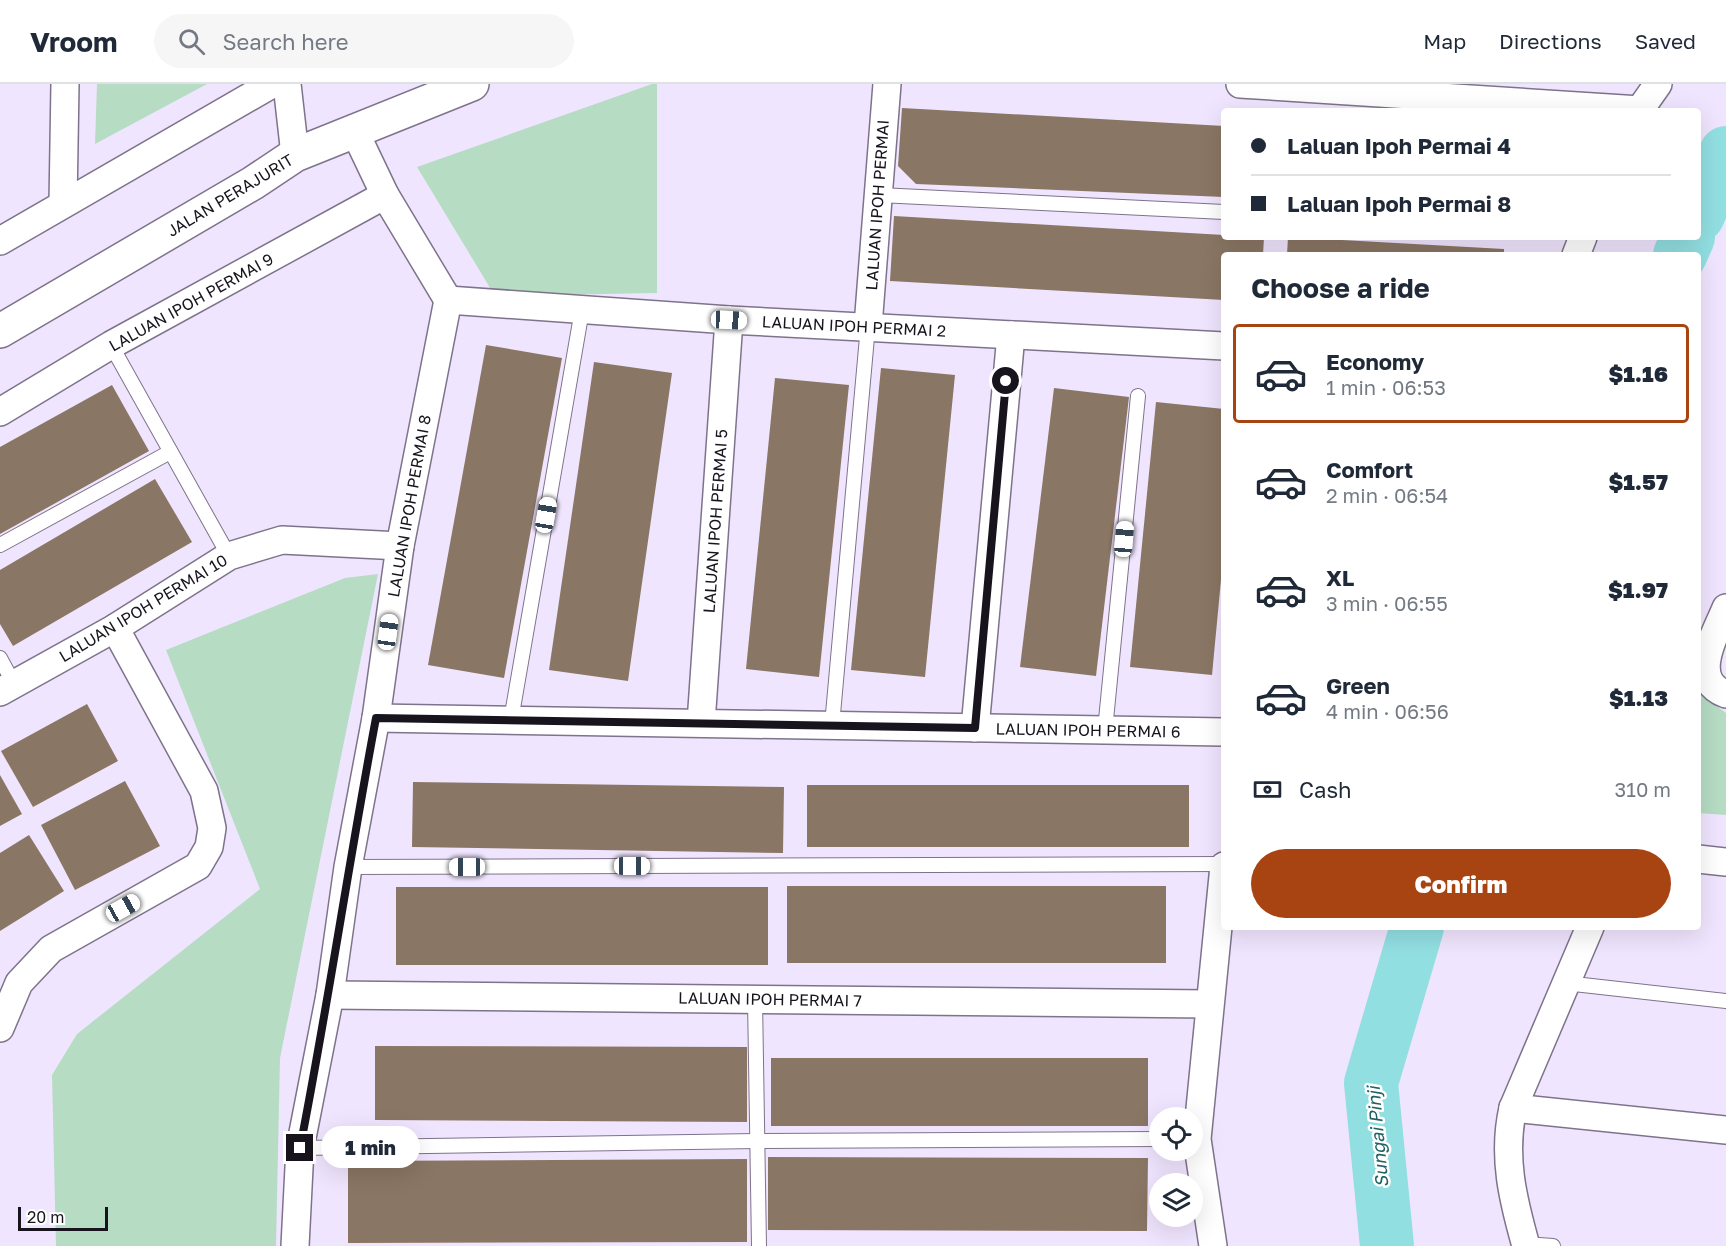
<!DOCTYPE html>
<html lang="en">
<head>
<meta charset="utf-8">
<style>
  body { margin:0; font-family:"Golos Text",sans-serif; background:#f6f6f7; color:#1f2937; height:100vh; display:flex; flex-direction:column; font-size:22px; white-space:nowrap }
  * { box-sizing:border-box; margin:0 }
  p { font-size:20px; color:#747a83 }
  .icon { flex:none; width:33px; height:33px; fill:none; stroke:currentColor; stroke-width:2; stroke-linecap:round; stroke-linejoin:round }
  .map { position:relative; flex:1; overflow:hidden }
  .sheet { position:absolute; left:1221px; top:168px; width:480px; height:678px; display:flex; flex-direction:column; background:#fff; border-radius:6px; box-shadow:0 6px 24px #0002 }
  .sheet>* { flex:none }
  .banner { position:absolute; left:1221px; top:24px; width:480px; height:132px; border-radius:6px; box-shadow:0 6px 24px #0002; display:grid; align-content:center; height:132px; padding:0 30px; background:#fff }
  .fabs { position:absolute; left:1149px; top:1023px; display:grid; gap:12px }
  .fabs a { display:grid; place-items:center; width:54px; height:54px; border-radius:50%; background:#fff; box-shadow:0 6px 24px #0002; font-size:30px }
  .scale { position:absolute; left:18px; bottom:15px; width:90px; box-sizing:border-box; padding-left:6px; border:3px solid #18141d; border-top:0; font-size:16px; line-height:21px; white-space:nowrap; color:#18141d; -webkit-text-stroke:4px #fff; paint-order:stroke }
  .end { position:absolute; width:27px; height:27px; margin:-14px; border:8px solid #18141d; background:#fff; box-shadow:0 0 0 3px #fff }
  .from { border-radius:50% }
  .bubble { position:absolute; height:42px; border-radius:21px; background:#fff; box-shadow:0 6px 24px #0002; font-size:20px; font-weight:800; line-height:42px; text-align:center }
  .car { position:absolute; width:18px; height:36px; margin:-18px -9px; border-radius:8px; box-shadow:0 0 4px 2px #0007; background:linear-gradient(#fff 24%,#345 0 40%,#fff 0 76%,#345 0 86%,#fff 0) }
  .banner b { display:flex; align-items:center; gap:21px; height:57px; font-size:22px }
  .banner b+b { border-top:2px solid #e0e1e3 }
  .banner i { width:15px; height:15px; background:#1f2937 }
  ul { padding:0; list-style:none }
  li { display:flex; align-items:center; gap:18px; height:99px; margin:0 12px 9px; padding:0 18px; border:3px solid transparent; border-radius:6px }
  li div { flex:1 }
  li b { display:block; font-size:22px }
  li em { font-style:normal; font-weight:800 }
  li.selected { border-color:#a84412 }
  li>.icon { width:54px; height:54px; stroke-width:1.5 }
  h2 { padding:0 30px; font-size:27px; line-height:72px }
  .pay { display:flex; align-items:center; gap:15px; height:66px; padding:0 30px; font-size:22px }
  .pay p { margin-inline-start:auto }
  .cta { display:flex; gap:12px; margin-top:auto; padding:12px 30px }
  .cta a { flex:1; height:69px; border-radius:36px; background:#a84412; color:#fff; font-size:24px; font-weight:800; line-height:69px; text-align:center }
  header { display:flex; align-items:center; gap:36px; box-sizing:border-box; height:84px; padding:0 30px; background:#fff; border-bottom:2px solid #e0e1e3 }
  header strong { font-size:28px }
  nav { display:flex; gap:33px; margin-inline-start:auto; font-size:21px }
  .search { width:420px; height:54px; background:#f6f6f7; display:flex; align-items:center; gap:15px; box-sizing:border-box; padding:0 21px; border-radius:33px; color:#747a83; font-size:22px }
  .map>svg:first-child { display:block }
  .green { fill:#b6dcc4 }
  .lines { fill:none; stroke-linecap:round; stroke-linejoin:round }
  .river { stroke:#92dfe2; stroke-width:54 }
  .building { fill:#8a7664 }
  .lane-casing { stroke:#7e738a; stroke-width:16 }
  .street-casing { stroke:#7e738a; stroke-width:30 }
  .secondary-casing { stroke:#7e738a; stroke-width:36 }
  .lane { stroke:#fff; stroke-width:14 }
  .street { stroke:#fff; stroke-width:27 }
  .secondary { stroke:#fff; stroke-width:33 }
  .route { stroke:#18141d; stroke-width:8 }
  .labels { text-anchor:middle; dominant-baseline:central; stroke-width:5; stroke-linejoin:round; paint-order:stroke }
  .street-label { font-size:16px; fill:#18141d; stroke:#fff }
  .water-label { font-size:18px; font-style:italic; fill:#216163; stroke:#fff }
</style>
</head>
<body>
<header>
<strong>Vroom</strong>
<div class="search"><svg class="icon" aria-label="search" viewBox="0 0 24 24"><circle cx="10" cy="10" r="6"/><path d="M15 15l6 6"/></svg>Search here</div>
<nav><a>Map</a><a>Directions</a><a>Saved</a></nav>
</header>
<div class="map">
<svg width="1726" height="1162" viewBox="0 0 1726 1162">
  <rect width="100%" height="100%" fill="#f0e5fe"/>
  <g class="green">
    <polygon points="97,0 207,0 95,60"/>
    <polygon points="652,0 657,0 657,209 495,212 417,83"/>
    <polygon points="378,490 280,974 276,1162 56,1162 52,991 77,950 260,805 166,566 345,494"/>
    <polygon points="1699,609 1726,629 1726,731 1698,729"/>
  </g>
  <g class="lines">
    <g class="river">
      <polyline points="1698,131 1726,69"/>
      <polyline points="1680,171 1688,153"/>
      <polyline points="1387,1162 1371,999 1417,843"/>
    </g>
  </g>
  <g class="building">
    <polygon points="902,24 1224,42 1224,113 916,100 898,82"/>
    <polygon points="894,132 1224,151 1224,153 1264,153 1263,171 1224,171 1224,216 890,197"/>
    <polygon points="1288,153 1504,165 1504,171 1287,171"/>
    <polygon points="486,261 562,274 504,594 428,581"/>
    <polygon points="594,278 672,289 628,597 549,586"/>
    <polygon points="881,284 955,291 925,593 851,586"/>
    <polygon points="775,294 849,301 819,593 746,585"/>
    <polygon points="112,301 149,367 0,450 0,363"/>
    <polygon points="1054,304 1129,313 1096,592 1020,583"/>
    <polygon points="1156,318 1224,325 1224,464 1212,591 1130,583"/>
    <polygon points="155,395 192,458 13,562 0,540 0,486"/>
    <polygon points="87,620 118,677 33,723 1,667"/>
    <polygon points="0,691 22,730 0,742"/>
    <polygon points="125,697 160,762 75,806 41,741"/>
    <polygon points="413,698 784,703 783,769 412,763"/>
    <rect x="807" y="701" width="382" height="62"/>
    <polygon points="29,751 64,807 0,847 0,769"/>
    <rect x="787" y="802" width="379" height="77"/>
    <rect x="396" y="803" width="372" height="78"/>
    <polygon points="375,962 747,963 747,1038 375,1036"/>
    <rect x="771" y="974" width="377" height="68"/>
    <polygon points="768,1073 1148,1074 1147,1147 768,1146"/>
    <polygon points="747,1075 747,1158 348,1159 348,1077"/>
  </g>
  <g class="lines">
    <defs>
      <g id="lane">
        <polyline points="879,111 1224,128"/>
        <polyline points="111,261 229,472"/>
        <polyline points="0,461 170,368"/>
        <polyline points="0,574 14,600"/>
        <polyline points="511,636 582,226"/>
        <polyline points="832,641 868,242"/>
        <polyline points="1105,646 1138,312"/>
        <polyline points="348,783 1224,780"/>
        <polyline points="1565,899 1726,917"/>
        <polyline points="755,915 759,1162"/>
        <polyline points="300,1064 757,1057 1160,1055"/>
        <polyline points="1525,1160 1553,1162"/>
      </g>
      <g id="street">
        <polyline points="287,0 295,71"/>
        <polyline points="1240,0 1640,26"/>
        <polyline points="1639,27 1658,0"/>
        <polyline points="354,46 385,111 448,216"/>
        <polyline points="63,120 65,0"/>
        <polyline points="0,157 272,0"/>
        <polyline points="1576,171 1583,153"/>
        <polyline points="448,216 729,236 1224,262"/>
        <polyline points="868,242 887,0"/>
        <polyline points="0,328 111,261 385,111"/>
        <path d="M1726,524C1716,549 1687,596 1726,610"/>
        <polyline points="0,608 115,544 229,472 282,456 400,462"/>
        <polyline points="376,634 1224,648"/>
        <polyline points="701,639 729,236"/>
        <polyline points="975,644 1011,251"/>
        <polyline points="1698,775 1726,778"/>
        <polyline points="330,911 1209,920"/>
        <polyline points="0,944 19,899 51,865 198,782 209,763 212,744 204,707 115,544"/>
        <polyline points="1513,1024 1726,1046"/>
        <polyline points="295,1162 300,1064 330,911 348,783 376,634 400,462 448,216"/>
        <polyline points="1213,1162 1197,1055 1224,782"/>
        <path d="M1526,1162C1513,1116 1502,1072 1513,1024L1590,843"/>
      </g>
      <polyline id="secondary" points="0,247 253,99 295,71 472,0"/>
    </defs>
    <use href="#lane" class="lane-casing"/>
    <use href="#street" class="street-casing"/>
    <use href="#secondary" class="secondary-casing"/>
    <use href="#lane" class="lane"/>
    <use href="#street" class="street"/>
    <use href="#secondary" class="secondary"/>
  </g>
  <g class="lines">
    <path class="route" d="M300,1064C328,921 349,777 376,634L975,644L1006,297"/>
  </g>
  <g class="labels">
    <g class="street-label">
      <text transform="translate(230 111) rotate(-31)">JALAN PERAJURIT</text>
      <text transform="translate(877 121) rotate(-86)">LALUAN IPOH PERMAI</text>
      <text transform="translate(191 218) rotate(-29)">LALUAN IPOH PERMAI 9</text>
      <text transform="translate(854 242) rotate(3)">LALUAN IPOH PERMAI 2</text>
      <text transform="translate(409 422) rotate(-80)">LALUAN IPOH PERMAI 8</text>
      <text transform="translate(715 437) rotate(-86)">LALUAN IPOH PERMAI 5</text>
      <text transform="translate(143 524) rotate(-31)">LALUAN IPOH PERMAI 10</text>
      <text transform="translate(1088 646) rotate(1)">LALUAN IPOH PERMAI 6</text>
      <text transform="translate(770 915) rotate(1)">LALUAN IPOH PERMAI 7</text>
    </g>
    <g class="water-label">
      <text transform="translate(1377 1053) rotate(-95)">Sungai Pinji</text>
    </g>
  </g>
</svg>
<div class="fabs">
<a><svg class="icon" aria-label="locate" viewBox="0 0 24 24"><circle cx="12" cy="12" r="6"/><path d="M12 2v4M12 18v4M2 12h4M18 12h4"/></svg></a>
<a><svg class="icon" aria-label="layers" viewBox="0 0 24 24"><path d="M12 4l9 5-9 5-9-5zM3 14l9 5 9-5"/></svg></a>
</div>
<div class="scale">20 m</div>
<i class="end from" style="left:1006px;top:297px"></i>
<i class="end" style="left:300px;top:1064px"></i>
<div class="bubble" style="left:321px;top:1042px;width:99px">1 min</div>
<i class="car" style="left:729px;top:236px;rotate:93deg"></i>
<i class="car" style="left:546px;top:431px;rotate:10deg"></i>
<i class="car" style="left:1124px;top:455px;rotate:5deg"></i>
<i class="car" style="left:388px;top:548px;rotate:8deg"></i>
<i class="car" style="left:632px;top:782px;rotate:90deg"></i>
<i class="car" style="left:467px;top:783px;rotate:270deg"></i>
<i class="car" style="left:123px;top:824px;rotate:61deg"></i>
<div class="banner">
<b><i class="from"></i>Laluan Ipoh Permai 4</b>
<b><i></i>Laluan Ipoh Permai 8</b>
</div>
<section class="sheet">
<h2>Choose a ride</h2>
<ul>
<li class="selected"><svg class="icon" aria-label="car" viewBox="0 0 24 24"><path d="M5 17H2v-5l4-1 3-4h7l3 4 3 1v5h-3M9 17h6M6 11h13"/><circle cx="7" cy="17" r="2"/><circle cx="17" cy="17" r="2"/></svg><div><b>Economy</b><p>1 min · 06:53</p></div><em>$1.16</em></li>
<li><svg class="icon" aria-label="car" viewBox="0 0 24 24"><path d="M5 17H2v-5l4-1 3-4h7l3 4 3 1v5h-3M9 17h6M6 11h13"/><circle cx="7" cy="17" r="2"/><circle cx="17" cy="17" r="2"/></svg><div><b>Comfort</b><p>2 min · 06:54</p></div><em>$1.57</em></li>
<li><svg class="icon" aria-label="car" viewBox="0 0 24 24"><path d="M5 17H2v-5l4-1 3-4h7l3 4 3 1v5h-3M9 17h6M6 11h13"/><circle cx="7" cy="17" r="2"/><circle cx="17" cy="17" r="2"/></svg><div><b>XL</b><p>3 min · 06:55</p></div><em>$1.97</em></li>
<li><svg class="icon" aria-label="car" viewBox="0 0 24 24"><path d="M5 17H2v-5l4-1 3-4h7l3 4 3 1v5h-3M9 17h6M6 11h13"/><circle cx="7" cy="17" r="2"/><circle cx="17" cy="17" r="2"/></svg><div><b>Green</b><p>4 min · 06:56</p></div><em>$1.13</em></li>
</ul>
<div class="pay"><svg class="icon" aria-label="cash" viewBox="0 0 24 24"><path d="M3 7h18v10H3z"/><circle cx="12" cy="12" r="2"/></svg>Cash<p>310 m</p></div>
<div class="cta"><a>Confirm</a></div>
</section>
</div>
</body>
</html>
